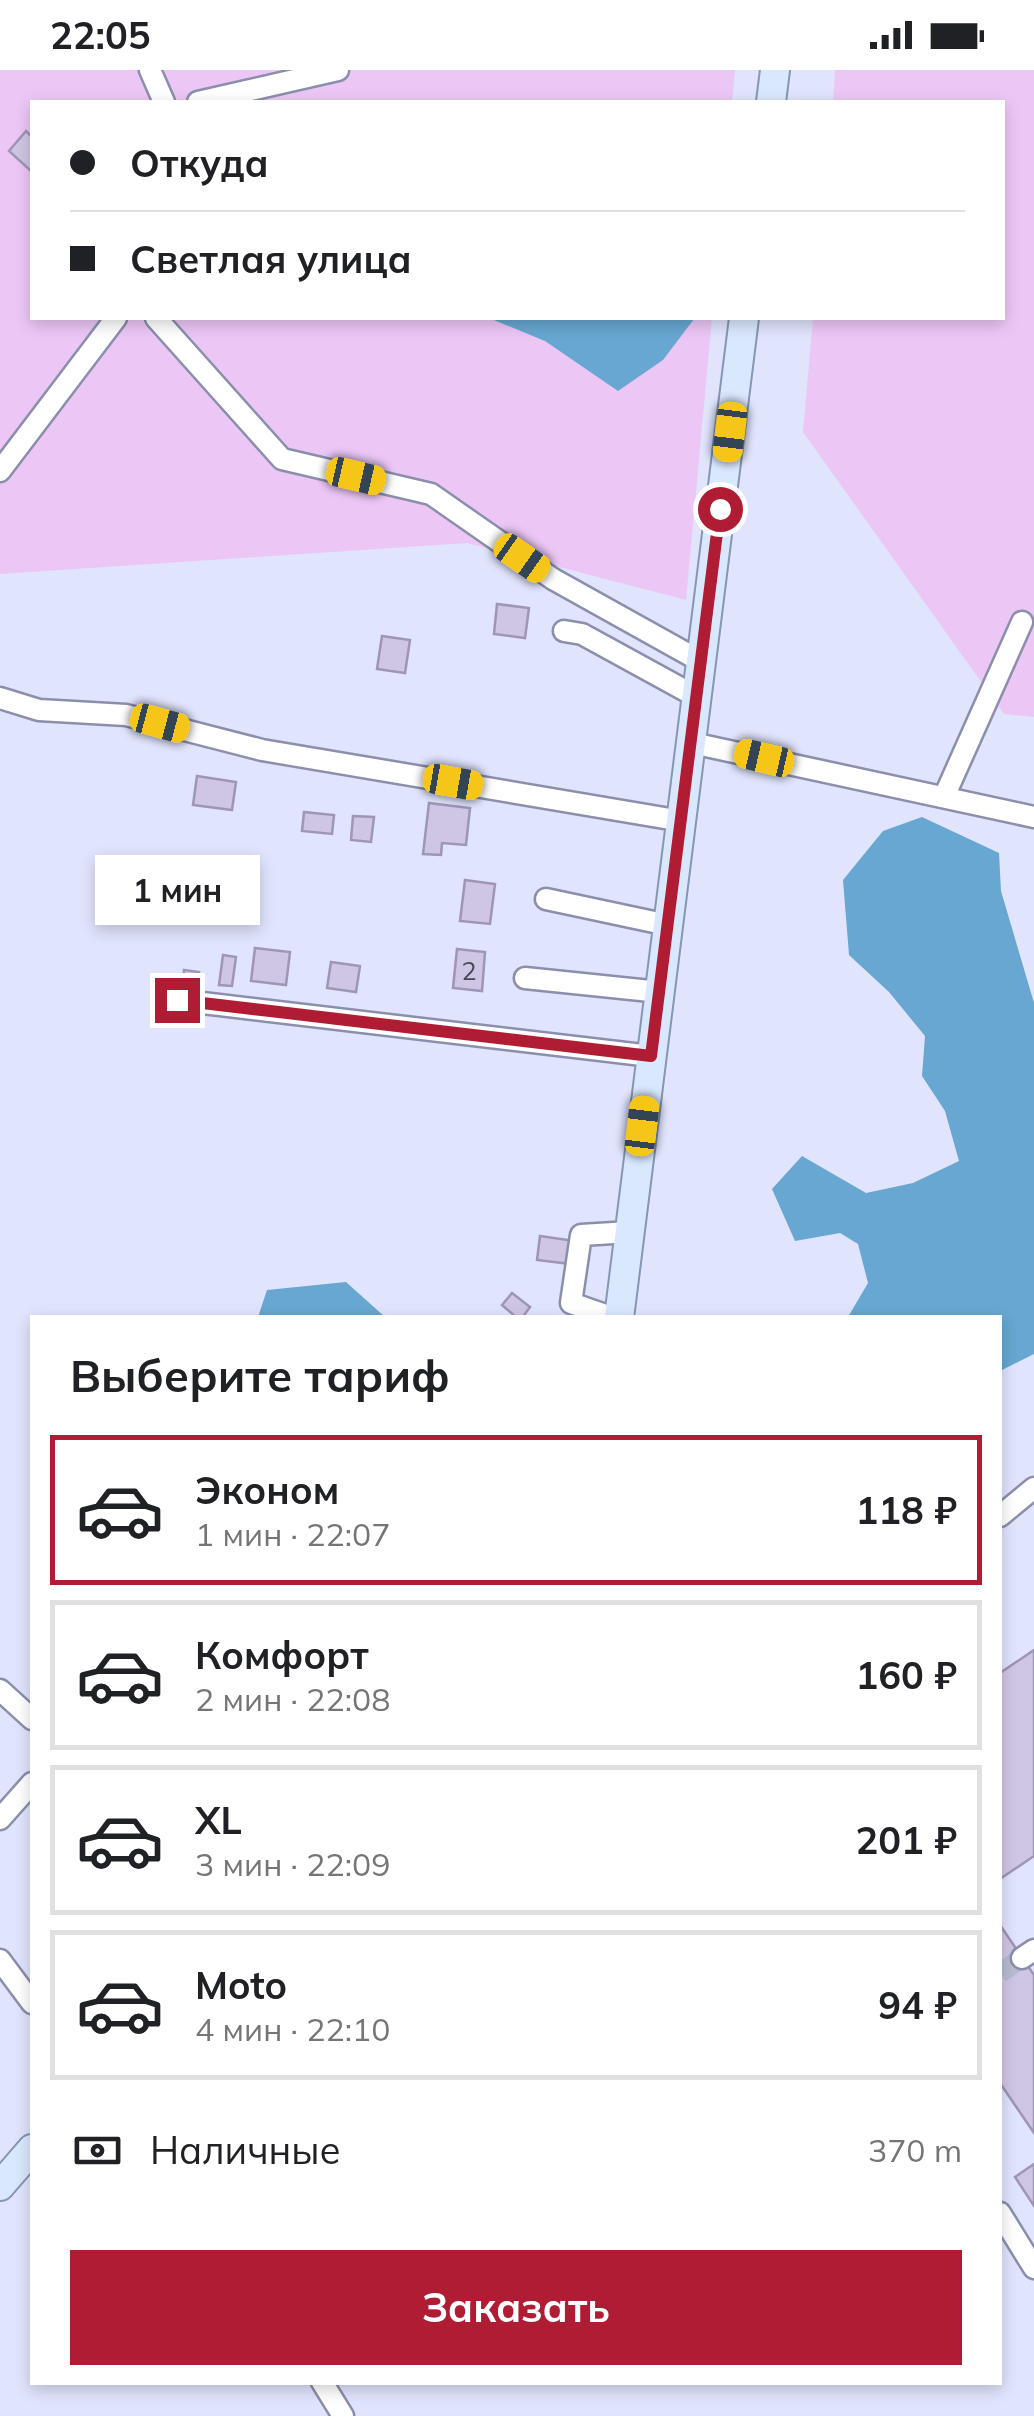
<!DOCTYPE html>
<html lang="ru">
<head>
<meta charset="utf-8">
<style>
  body { margin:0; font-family:Mulish,sans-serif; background:#f6f6f6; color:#202124; height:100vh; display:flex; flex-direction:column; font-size:38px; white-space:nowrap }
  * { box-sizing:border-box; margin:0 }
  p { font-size:32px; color:#757577 }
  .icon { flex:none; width:55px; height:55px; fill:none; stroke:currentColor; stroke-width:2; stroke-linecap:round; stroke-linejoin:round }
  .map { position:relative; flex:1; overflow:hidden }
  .drawer { position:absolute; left:30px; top:1245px; width:972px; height:1070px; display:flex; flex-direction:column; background:#fff; border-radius:0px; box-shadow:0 5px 15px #0003 }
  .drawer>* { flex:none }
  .banner { position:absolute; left:30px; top:30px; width:975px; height:220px; border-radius:0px; box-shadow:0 5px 15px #0003; display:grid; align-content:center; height:220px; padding:0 40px; background:#fff }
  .end { position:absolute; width:45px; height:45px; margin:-22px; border:12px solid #b01c34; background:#fff; box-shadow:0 0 0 5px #fff }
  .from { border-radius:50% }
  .bubble { position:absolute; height:70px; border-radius:0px; background:#fff; box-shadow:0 5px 15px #0003; font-size:32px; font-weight:700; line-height:70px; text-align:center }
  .car { position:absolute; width:30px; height:60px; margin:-30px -15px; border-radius:12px; box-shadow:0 0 8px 2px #0007; background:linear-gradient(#f5c518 24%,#345 0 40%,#f5c518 0 76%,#345 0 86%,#f5c518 0) }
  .banner b { display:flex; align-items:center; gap:35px; height:95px; font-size:38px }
  .banner b+b { border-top:2px solid #e0e0e0 }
  .banner i { width:25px; height:25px; background:#202124 }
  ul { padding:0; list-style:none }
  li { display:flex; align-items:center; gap:30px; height:150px; margin:0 20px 15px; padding:0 20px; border:5px solid #e0e0e0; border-radius:0px }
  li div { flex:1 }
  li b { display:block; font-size:38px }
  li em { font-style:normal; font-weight:700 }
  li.on { border-color:#b01c34 }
  li>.icon { width:90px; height:90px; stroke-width:1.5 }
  h2 { padding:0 40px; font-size:45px; line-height:120px }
  .pay { display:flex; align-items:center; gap:25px; height:110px; padding:0 40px; font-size:38px }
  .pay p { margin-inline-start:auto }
  .cta { display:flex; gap:20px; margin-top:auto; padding:20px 40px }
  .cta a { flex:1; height:115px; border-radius:0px; background:#b01c34; color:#fff; font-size:40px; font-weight:700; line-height:115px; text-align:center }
  .status { display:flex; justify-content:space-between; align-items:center; height:70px; padding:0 50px; background:#fff; direction:ltr }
  .status svg { height:28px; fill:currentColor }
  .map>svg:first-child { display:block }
  .green { fill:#ecc7f6 }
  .water { fill:#67a7d1 }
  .building { fill:#cfc6e5; stroke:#9e96b3; stroke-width:2.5 }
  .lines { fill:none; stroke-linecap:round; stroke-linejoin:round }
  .minor-tunnel { stroke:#b8bcd2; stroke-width:20; stroke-dasharray:20 10; stroke-linecap:butt }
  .minor-casing { stroke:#8b8fac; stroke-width:25 }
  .major-casing { stroke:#8796b2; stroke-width:32 }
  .minor { stroke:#fff; stroke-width:20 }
  .major { stroke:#dae8fe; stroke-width:28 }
  .route { stroke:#b01c34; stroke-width:12 }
  .labels { text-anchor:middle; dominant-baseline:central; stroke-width:9; stroke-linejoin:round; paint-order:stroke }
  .number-label { font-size:25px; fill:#474656 }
</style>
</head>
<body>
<div class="status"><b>22:05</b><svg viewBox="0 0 49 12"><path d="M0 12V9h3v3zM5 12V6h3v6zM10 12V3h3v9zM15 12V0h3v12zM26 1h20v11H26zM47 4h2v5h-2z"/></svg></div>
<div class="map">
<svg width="1034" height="2346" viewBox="0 0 1034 2346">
  <rect width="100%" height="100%" fill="#e0e4fd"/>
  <g class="green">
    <polygon points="0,0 735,0 732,32 32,32 32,248 712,248 686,530 467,473 0,504"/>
    <polygon points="835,0 1034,0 1034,647 1004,644 803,362 813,248 1002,248 1002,32 833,32"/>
  </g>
  <g class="water">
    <polygon points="489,248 694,248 694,249 663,290 618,321 545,271"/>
    <polygon points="922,747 999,783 1001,821 1034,933 1034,1284 1000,1301 1000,1248 848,1247 868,1213 858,1174 840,1163 795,1171 772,1119 802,1086 866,1123 913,1113 959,1091 945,1041 922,1006 925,966 889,922 849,885 843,810 883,761"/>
    <polygon points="346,1212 385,1247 258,1247 267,1220"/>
  </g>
  <g class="building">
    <polygon points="26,61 32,67 32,102 9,81"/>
    <polygon points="497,534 529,538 525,568 494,564"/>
    <polygon points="382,566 410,570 405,603 377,599"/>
    <polygon points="197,706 236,712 232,740 193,735"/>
    <polygon points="429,733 470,738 466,775 442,773 441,785 423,784"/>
    <polygon points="304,742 334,745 332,764 302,761"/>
    <polygon points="353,746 374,747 371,772 351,770"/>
    <polygon points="465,810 495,814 490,854 460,851"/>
    <polygon points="255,878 290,882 286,915 251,911"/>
    <polygon points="457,879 485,882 482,921 453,918"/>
    <polygon points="223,885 236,887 232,916 219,915"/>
    <polygon points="331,892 360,896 356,922 327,918"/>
    <polygon points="184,900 199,902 197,921 182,919"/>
    <polygon points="540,1166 582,1172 579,1195 537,1190"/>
    <polygon points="512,1223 530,1237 522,1248 517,1248 502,1235"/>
    <polygon points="1034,1580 1034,1786 1000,1809 1000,1603"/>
    <polygon points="1000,1855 1034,1905 1034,2063 1000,2013"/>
    <polygon points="1034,2094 1034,2136 1015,2107"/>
  </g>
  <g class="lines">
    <polyline class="minor-tunnel" points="1000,1903 1022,1888"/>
    <defs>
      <g id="minor">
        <polyline points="150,0 164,32"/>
        <polyline points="198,32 338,0"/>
        <polyline points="156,248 282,389 431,424 553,509 702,592"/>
        <polyline points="0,401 116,248"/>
        <polyline points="564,561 582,564 697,627"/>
        <polyline points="0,628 39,640 126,645 262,680 682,751"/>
        <polyline points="692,673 1034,747"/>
        <polyline points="944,727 1022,552"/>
        <polyline points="546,829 668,855"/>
        <polyline points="525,908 660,922"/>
        <polyline points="177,930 651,986"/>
        <polyline points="614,1248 571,1233 581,1165 630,1162"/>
        <polyline points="1000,1446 1034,1418"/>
        <polyline points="0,1620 32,1649"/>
        <polyline points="0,1749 32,1713"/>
        <polyline points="1022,1888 1034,1880"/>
        <polyline points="0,1890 32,1933"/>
        <polyline points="1000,2143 1034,2198"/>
        <polyline points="322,2312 343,2346"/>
      </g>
      <g id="major">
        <polyline points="771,32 775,0"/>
        <polyline points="619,1248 744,248"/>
        <polyline points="0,2116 32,2079"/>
      </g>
    </defs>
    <use href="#minor" class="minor-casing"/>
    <use href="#major" class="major-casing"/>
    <use href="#minor" class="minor"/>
    <use href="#major" class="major"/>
  </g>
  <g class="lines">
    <polyline class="route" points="177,930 651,986 720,439"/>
  </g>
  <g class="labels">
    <g class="number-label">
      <text x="469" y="900">2</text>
    </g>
  </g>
</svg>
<i class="end from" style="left:720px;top:439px"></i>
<i class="end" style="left:177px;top:930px"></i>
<div class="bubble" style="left:95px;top:785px;width:165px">1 мин</div>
<i class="car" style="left:730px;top:362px;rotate:187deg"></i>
<i class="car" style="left:356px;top:406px;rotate:103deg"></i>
<i class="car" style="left:522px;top:488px;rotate:125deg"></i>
<i class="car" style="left:160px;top:653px;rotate:105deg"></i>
<i class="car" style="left:764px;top:688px;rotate:283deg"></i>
<i class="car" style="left:453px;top:712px;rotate:100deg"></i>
<i class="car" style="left:642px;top:1056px;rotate:7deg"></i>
<div class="banner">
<b><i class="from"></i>Откуда</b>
<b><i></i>Светлая улица</b>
</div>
<section class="drawer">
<h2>Выберите тариф</h2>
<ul>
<li class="on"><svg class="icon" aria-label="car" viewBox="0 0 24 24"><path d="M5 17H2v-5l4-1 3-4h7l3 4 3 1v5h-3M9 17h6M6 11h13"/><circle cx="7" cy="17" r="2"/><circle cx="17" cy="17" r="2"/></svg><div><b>Эконом</b><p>1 мин · 22:07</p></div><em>118 ₽</em></li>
<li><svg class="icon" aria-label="car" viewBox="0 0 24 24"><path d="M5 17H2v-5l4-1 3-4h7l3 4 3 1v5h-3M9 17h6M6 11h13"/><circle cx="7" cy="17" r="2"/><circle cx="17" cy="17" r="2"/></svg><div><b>Комфорт</b><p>2 мин · 22:08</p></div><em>160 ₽</em></li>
<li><svg class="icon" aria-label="car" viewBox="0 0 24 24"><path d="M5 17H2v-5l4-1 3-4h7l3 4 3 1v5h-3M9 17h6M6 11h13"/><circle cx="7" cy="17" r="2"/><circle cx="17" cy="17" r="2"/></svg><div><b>XL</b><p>3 мин · 22:09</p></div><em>201 ₽</em></li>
<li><svg class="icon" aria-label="car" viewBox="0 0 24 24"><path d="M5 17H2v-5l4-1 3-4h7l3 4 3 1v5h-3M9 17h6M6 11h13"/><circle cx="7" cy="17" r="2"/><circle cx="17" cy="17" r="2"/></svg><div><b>Moto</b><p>4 мин · 22:10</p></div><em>94 ₽</em></li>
</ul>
<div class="pay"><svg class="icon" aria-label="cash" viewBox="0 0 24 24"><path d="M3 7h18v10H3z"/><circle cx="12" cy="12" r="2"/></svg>Наличные<p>370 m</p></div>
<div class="cta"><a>Заказать</a></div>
</section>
</div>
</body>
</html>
